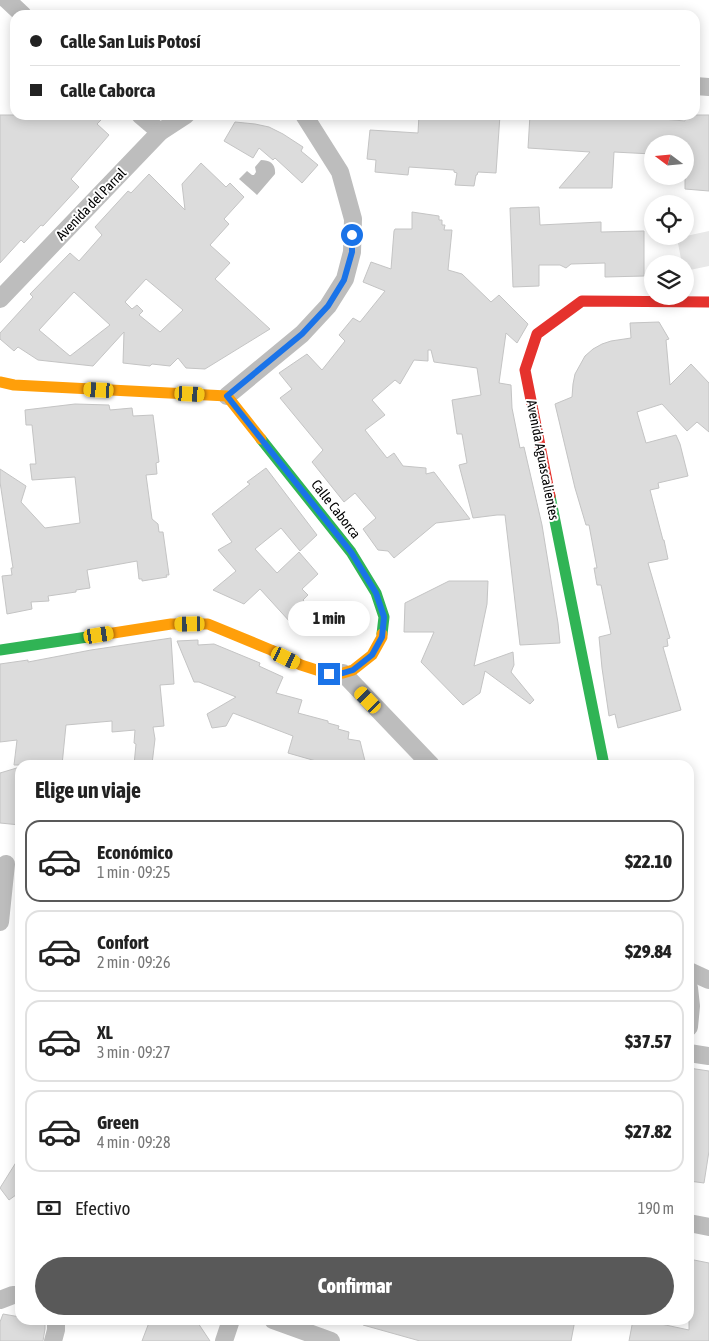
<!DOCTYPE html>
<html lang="es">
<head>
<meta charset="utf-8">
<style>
  body { margin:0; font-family:"Asap Condensed",sans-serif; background:#f2f2f2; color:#222; height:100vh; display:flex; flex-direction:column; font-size:19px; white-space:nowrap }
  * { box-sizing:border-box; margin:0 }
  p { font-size:16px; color:#767676 }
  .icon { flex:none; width:28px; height:28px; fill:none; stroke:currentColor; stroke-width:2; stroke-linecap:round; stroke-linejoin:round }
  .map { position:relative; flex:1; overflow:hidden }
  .details { position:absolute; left:15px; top:760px; width:679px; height:565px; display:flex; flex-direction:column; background:#fff; border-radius:15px; box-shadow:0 2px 12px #0003 }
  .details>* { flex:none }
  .banner { position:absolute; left:10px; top:10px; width:690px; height:110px; border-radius:15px; box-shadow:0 2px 12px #0003; display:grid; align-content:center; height:110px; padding:0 20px; background:#fff }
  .needle { width:32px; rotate:286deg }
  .tools { position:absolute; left:644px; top:135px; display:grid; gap:10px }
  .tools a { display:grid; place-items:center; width:50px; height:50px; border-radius:50%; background:#fff; box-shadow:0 2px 12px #0003; font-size:25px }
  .end { position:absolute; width:22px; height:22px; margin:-11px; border:6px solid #1a73e8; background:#fff; box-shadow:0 0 0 2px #fff }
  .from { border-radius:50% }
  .bubble { position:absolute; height:35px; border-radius:18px; background:#fff; box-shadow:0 2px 12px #0003; font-size:16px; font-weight:800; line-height:35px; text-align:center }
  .car { position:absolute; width:15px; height:30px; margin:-15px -8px; border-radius:6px; box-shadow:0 0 4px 1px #0007; background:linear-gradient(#f5c518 24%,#345 0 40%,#f5c518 0 76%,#345 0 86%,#f5c518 0) }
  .banner b { display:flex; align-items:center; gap:18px; height:48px; font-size:19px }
  .banner b+b { border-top:1px solid #e0e0e0 }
  .banner i { width:12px; height:12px; background:#222 }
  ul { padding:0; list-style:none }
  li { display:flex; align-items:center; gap:15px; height:82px; margin:0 10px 8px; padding:0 10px; border:2px solid #e0e0e0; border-radius:15px }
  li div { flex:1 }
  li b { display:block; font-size:19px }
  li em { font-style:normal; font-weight:800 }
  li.on { border-color:#595959 }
  li>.icon { width:45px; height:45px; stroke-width:1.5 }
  h2 { padding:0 20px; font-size:22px; line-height:60px }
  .pay { display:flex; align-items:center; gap:12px; height:55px; padding:0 20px; font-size:19px }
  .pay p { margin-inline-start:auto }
  .action { display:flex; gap:10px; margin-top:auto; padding:10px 20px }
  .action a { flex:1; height:58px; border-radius:30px; background:#595959; color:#fff; font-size:20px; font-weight:800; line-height:58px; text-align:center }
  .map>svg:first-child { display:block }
  .green { fill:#e9e9e9 }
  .water { fill:#bbb }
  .building { fill:#dcdcdc; stroke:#c4c4c4; fill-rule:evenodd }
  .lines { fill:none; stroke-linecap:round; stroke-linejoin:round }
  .street { stroke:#bdbdbd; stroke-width:18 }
  .fast { stroke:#30b455; stroke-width:11 }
  .slow { stroke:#ff9f0a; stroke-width:11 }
  .jam { stroke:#e5322d; stroke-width:11 }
  .route { stroke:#1a73e8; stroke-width:6 }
  .labels { text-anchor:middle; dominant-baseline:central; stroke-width:4; stroke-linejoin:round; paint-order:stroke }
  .street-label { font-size:14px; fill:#000; stroke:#fff }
</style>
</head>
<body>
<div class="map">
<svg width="709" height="1341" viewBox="0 0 709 1341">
  <rect width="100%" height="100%" fill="#fff"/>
  <polygon class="green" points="709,231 709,266 685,271 685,264 682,264 677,238"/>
  <path class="water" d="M261,160C270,160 276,164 275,174L257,195L239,179L247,171L252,175H254L256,172L255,167Z"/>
  <g class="building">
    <polygon points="0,115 106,115 97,124 109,135 71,179 79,187 43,226 41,225 24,243 21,240 0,263"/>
    <polygon points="419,115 500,115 496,173 478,172 477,175 476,175 474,186 455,185 457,173 454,172 454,170 409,167 408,175 375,172 376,160 367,159 370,130 418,133"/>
    <polygon points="530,115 652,115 652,118 685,121 685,115 709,115 709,191 685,189 685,144 652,144 652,154 614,152 612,188 559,188 590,152 528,148"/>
    <polygon points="235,122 255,124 269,127 283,134 303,147 301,151 318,165 302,183 275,158 273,160 259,148 253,158 224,141"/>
    <path d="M201,163L226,187L230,183L244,197L224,219L229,224L210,245L230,263L215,279L270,329L205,369L186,368L178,358L170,366L152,364L150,366L123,363L124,332L93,366L38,360L18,347L14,351L0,339V333L33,297L30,294L70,253L79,261L102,235L95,227L128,191L131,193L149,174L185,210L182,184ZM146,279L183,310L160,332L139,315L143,311L137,305L132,309L125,302ZM74,292L110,325L70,356L39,330Z"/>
    <polygon points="539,207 540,225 601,222 601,232 644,231 644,276 605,277 605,263 571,264 566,268 560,265 539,265 539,286 513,287 510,208"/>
    <polygon points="412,212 439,216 439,220 442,220 442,225 445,225 444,230 452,230 448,270 462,274 491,302 499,295 528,324 517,343 506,333 499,383 511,385 512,408 520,448 524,447 542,525 558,623 560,643 520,645 505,515 497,515 473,518 459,465 467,463 462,434 457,434 452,400 481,395 477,368 434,362 431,350 428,350 428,361 414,360 400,384 395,380 372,400 385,415 365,430 387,458 394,453 403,466 426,468 426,474 434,472 470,519 436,523 394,558 388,551 378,550 363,529 376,518 355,493 344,502 312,462 323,450 280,398 292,389 279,373 307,354 322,370 345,341 339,335 353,318 360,322 385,291 363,282 371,262 391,269 394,231 395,229 412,229"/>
    <polygon points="659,322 669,339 666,340 670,385 691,364 709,383 709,432 697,422 687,431 662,404 637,412 646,443 676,435 680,444 688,476 658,483 659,488 650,490 663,540 664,540 668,559 648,563 670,638 667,639 668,646 663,647 681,710 618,728 615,714 609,716 602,668 599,637 611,634 601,585 597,585 594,568 597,568 589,525 586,525 575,488 555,404 572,397 573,384 575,374 585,356 593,349 602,344 611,341 631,338 630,323"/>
    <polygon points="75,404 109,405 110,410 132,408 133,416 153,415 159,462 156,463 157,474 146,475 152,519 158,524 159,532 163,532 169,575 166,575 167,577 142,581 142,579 139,579 137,561 87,570 90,588 76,590 76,592 48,596 49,601 31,602 32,609 7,614 2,576 12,575 11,568 13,568 0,482 0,469 26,486 21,502 45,528 80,523 75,477 32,480 30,464 36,464 32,425 26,425 25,410"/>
    <polygon points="266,468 317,535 300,551 281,528 255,549 277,573 299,552 318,574 302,589 308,595 303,600 309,606 291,623 260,589 244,604 213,590 236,571 218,550 232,542 212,514 250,484 247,482"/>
    <polygon points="449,581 488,581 487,604 474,666 513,652 514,665 511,672 534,700 530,704 485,671 480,693 463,705 421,662 434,632 404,632 405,603"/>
    <polygon points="171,638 174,684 160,685 164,726 153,727 155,739 152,764 147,763 144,765 134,765 136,744 134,743 135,730 112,732 112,721 66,725 62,765 14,765 17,740 0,742 0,664 28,660 28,662 91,650"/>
    <polygon points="198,640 198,645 214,644 260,663 259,666 283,677 276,693 302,700 298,713 328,721 328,723 339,726 338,729 349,732 348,739 360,741 366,765 330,765 288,753 293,736 233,713 226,726 212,728 207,714 236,697 199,682 194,682 177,641"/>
    <polygon points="20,767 20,825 0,823 0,773"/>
    <polygon points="689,1068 709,1071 709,1151 704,1183 689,1181"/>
    <polygon points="20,1156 20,1192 9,1200 0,1188"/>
    <polygon points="689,1259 709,1263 709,1341 629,1341 633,1320 642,1320 689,1330"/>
    <polygon points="3,1314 20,1317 20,1320 45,1321 45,1329 43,1341 0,1341 0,1322"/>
    <polygon points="150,1320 196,1320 210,1341 142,1341"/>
    <polygon points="363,1320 575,1320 571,1341 420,1341 363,1325"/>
  </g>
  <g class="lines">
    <g class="street">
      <polyline points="7,0 23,15"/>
      <polyline points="695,86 709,87"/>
      <polyline points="140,115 160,132"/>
      <polyline points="0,299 160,132 186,115"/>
      <polyline points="227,396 302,334 328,306 345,279 352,252 353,219 340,172 304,115"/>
      <polyline points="343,673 431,765"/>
      <polyline points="0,922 6,864"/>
      <polyline points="689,971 709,980"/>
      <polyline points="689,988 691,1006 689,1027"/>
      <polyline points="689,1053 709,1056"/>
      <polyline points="689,1223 709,1227"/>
      <polyline points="0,1300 13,1295 20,1295"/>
      <polyline points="273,1320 331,1341"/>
      <polyline points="53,1341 56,1330 56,1320"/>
      <polyline points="224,1341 231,1320"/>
    </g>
    <g class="fast">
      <polyline points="261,439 351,552 376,593 384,617 382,634"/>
      <polyline points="550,496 604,765"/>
      <polyline points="0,650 94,636"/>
    </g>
    <g class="slow">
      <polyline points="0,382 14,385 227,396 261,439"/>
      <polyline points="94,636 171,624 208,624 271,650 301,665 329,674 343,673 353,670 372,655 382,637 382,634"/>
    </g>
    <polyline class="jam" points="550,496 525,370 537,334 582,301 709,302"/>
  </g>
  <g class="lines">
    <polyline class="route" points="329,674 343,673 353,670 372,655 382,637 384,617 376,593 351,552 227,396 302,334 328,306 344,280 352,252 352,235"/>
  </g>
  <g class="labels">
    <g class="street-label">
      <text transform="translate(91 204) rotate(-46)">Avenida del Parral</text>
      <text transform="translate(543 460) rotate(79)">Avenida Aguascalientes</text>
      <text transform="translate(336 509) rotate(52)">Calle Caborca</text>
    </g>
  </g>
</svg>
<div class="tools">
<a><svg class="needle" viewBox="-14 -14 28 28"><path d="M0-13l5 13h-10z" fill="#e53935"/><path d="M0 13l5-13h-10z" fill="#767676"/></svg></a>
<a><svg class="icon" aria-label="locate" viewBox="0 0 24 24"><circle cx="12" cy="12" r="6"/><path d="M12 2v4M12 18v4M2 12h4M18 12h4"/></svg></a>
<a><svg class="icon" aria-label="layers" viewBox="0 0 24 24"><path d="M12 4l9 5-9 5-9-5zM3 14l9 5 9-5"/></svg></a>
</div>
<i class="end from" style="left:352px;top:235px"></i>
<i class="end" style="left:329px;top:674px"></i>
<div class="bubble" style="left:288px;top:601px;width:82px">1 min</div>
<i class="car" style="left:99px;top:390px;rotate:273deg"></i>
<i class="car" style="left:190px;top:394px;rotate:93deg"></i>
<i class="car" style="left:190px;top:624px;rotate:269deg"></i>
<i class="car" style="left:99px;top:635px;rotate:81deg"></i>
<i class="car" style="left:286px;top:658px;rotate:116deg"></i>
<i class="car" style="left:368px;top:700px;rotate:316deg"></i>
<div class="banner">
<b><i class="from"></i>Calle San Luis Potosí</b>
<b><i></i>Calle Caborca</b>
</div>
<section class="details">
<h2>Elige un viaje</h2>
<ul>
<li class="on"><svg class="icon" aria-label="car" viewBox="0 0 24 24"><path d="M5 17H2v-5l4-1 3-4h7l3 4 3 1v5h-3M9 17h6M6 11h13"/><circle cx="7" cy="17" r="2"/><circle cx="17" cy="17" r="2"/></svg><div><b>Económico</b><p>1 min · 09:25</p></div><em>$22.10</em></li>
<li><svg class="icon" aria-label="car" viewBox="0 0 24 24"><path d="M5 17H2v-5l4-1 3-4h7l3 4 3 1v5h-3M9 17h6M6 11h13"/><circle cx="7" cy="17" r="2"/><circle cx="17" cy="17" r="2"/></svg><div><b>Confort</b><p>2 min · 09:26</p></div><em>$29.84</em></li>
<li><svg class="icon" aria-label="car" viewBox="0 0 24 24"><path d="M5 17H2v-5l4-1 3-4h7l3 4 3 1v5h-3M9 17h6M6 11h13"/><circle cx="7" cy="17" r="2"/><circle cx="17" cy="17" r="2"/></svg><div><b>XL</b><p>3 min · 09:27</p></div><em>$37.57</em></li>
<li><svg class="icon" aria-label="car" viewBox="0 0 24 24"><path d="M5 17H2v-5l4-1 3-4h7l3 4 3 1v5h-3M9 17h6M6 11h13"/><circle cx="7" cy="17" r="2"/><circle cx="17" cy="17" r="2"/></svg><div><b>Green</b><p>4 min · 09:28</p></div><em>$27.82</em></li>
</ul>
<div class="pay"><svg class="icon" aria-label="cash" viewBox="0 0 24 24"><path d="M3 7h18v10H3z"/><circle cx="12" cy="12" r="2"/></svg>Efectivo<p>190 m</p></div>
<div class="action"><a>Confirmar</a></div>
</section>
</div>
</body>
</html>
